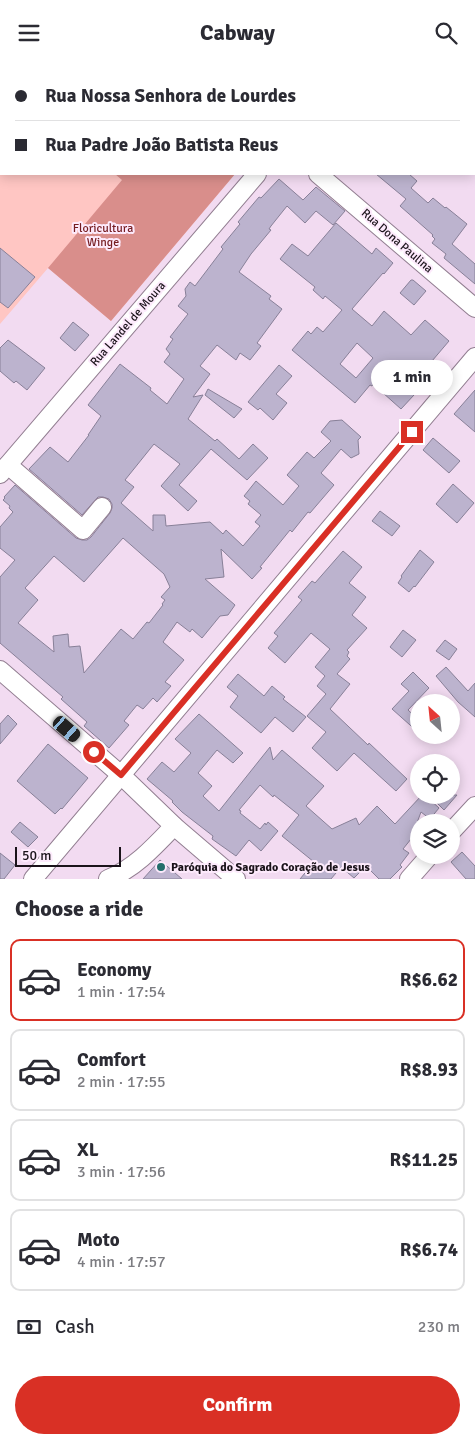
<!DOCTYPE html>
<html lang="en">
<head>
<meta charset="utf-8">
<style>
  body { margin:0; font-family:Signika,sans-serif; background:#f2f2f3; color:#2b2b33; height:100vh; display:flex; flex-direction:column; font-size:19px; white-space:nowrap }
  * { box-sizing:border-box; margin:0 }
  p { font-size:16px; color:#7c7c81 }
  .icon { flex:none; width:28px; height:28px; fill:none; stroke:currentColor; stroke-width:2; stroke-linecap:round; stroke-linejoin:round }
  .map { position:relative; height:814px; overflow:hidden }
  .side { display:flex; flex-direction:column; background:#fff; flex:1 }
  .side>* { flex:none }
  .banner { position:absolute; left:0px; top:0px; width:475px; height:110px; box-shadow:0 2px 12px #0003; display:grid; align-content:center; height:110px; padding:0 15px; background:#fff }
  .needle { width:32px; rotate:333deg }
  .buttons { position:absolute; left:410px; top:629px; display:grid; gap:10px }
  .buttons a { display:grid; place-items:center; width:50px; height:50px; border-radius:50%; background:#fff; box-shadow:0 2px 12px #0003; font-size:25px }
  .scale { position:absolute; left:15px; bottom:12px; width:106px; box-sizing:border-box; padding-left:5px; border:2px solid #1a131a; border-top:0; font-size:14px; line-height:18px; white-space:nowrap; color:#1a131a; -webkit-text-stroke:4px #fdeafc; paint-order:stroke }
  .end { position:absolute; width:22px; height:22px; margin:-11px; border:6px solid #d93025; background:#fff; box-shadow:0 0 0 2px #fff }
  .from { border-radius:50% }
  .bubble { position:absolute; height:35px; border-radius:18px; background:#fff; box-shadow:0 2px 12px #0003; font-size:16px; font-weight:800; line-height:35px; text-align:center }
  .car { position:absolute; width:15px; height:30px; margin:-15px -8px; border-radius:6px; box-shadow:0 0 4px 1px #0007; background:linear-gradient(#222 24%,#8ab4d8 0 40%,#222 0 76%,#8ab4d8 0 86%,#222 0) }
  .banner b { display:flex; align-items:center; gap:18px; height:48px; font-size:19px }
  .banner b+b { border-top:1px solid #e1e1e2 }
  .banner i { width:12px; height:12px; background:#2b2b33 }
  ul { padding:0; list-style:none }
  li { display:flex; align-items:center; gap:15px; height:82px; margin:0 10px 8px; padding:0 5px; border:2px solid #e1e1e2; border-radius:10px }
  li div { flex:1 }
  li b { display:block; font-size:19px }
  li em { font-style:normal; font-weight:800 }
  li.active { border-color:#d93025 }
  li>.icon { width:45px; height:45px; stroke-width:1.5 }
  h2 { padding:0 15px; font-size:22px; line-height:60px }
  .pay { display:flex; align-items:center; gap:12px; height:55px; padding:0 15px; font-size:19px }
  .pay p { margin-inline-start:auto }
  .primary-button { display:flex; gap:10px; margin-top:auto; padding:10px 15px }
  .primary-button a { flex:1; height:58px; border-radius:30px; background:#d93025; color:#fff; font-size:20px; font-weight:800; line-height:58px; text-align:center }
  header { display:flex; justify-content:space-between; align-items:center; height:65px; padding:0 15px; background:#fff; font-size:22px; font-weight:800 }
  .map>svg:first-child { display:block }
  .green { fill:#ffc6c3 }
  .forest { fill:#d98e8b }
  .building { fill:#bcb3ce; stroke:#888098; fill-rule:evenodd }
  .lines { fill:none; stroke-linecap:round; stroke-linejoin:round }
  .minor-casing { stroke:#927e91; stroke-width:20 }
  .minor { stroke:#fff; stroke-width:18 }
  .route { stroke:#d93025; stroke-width:6 }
  .poi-dot { fill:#236e6b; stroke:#fdeafc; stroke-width:2 }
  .labels { text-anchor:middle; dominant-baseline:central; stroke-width:4; stroke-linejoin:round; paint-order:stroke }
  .park-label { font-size:12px; fill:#751c21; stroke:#fdeafc }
  .street-label { font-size:12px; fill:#1a131a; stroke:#fdeafc }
  .poi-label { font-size:12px; font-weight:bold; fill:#1a131a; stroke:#fdeafc; text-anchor:start }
</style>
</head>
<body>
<header><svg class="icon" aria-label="menu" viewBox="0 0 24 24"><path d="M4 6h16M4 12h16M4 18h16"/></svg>Cabway<svg class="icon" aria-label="search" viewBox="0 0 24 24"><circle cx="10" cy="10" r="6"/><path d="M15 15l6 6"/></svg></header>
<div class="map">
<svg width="475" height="814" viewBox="0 0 475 814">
  <rect width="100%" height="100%" fill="#f2dbf1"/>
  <polygon class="green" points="0,0 89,0 90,1 1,1 1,109 235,109 111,256 48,203 0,259"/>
  <polygon class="forest" points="115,109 235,109 111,256 48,203 122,115"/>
  <g class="building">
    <polygon points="376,109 409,109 417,116 411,123 428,138 433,133 445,143 446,142 467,159 452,179 475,199 475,219 444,193 446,189 432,178 435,174 432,171 433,170 400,141 406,134"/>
    <path d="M279,114L303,135L316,122L345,146L333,160L316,146L305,158L287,141L271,161L269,164L271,165L251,189L239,207L271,231L269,234L282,244L257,278L261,281L250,295L240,288L236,295L217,280L200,301L210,309L193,332L203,330L188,354L215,376L217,374L239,394L253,379L268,393L247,415L211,384L179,420L197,436L188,446L161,421L180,399L154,379L125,415L134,422L121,438L153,466V450H165L166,461L210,457L223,469L226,465L243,481L260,461L255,457L261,450L248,439L250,436L244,431L256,416L283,440L299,421L287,410L307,387L314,393L331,376L321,367L330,356L342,355L361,372L358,375L359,389L351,393L341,384L321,408L334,420L310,448L308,447L292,467L290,465L260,502L262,503L252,514L221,484L224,512L205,514L235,540L228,550L220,551L202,573L192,564L190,567L177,557L163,577L184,595L165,617L171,621L157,637L153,633L143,644L137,640L124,656L129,660L109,683L84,661L87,657L61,634L63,632L0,578V512L15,495L0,483V462L13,447L9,443L10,441L3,435L5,433L4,432L15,420L76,473L82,475H87L91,472L110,448L112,443V439L109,434L103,432H98L82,450L29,404L50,382L68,397L89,370H88L101,351L88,340L120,299L151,323L150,325L167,339L184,314L164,297L170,289L166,284L173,274L170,272L188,249L178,241L186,231L185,224L190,217L195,221L223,184L221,182L240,159L238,157L259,132L261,133ZM123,473L164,509L170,522L161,532L165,535L162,539L163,540L149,558L147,557L133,574L121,564L84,608L80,581L69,582L68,569L53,571L54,587L18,558L38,535L25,523L54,491L84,517Z"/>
    <path d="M336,158L372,189L376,183L393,198L384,209L383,208L352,244L372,261L384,246L411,270L425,255L449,276L432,296L435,299L425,311L415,301L401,318L414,330L401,344L373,319L372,321L370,320L355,338L292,285L308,266L311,269L317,262L323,267L342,245L325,231L323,234L313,225L315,222L280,194L292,179L308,191ZM357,278L373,293L356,313L340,299Z"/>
    <polygon points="0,183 35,212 8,243 0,237"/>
    <polygon points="411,215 413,215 426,226 414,240 400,228"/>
    <polygon points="73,257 89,270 75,286 60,273"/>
    <polygon points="8,275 45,303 27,325 16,316 14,318 0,306 0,283"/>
    <polygon points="279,300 292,311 276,329 287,338 273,355 260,343 258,345 248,337"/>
    <polygon points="208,324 242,344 234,353 205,330"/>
    <polygon points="475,325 475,367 454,349"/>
    <polygon points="433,373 460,396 449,408 423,385"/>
    <polygon points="453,419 474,438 457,458 436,439"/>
    <polygon points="380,446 400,461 392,471 372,456"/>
    <polygon points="420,485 434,497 415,522 414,521 409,527 398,518 402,512 401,511"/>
    <polygon points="343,486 362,502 349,518 366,532 352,550 367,563 347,585 349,587 347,591 350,594 337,609 350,619 330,644 368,680 369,678 407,714 396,726 354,688 337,706 312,683 326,667 307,651 326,629 317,621 325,611 315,602 330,584 311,568 285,598 268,583 278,571 274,568 302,535 298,532 312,516 315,518"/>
    <polygon points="403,565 416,575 402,592 390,582"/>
    <polygon points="445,575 457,584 449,595 436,586"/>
    <polygon points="446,602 468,626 475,618 475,652 458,637 436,611"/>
    <polygon points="413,607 429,623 408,645 419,655 419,668 392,644 409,626 401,619"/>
    <polygon points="238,609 264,631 272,621 285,632 283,634 306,652 293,667 275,652 261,668 230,642 238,631 227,622"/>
    <polygon points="199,649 243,688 233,698 217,685 198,708 212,721 203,731 219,746 270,682 273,695 282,685 324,721 306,741 332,764 356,753 359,760 377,741 395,759 422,730 428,730 427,732 439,743 430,754 421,747 411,774 403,784 409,788 400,800 402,802 390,814 379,814 366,801 354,813 341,802 331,814 300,814 314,797 282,771 299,750 274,730 273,732 260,720 239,745 241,746 240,748 260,764 265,758 266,760 268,757 278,766 261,786 249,775 236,791 212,774 213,771 182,747 172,737 173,736 147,714 162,697 174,707 191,688 175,674"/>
    <polygon points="8,650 17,659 0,679 0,659"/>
    <polygon points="48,679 88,713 62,744 61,743 55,749 17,716"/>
    <polygon points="440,730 457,730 444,745 435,736"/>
    <polygon points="20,757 38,772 28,782 11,767"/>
    <polygon points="462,787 475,801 475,814 466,814 451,797"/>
    <polygon points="0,788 15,800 4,814 0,814"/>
    <polygon points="160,795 182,814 143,814"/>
  </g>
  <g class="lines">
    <defs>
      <g id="minor">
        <polyline points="191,0 193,1"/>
        <polyline points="349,1 350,0"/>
        <polyline points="318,109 475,243"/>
        <polyline points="8,400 83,465 102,442"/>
        <polyline points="0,409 257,109"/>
        <polyline points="0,605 121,710 174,761 236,814"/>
        <polyline points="451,767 475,741"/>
        <polyline points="33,814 475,292"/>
        <path d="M108,814C134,804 155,781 174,761"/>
        <polyline points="409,814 430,790"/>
      </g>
    </defs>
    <use href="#minor" class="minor-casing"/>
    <use href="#minor" class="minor"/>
  </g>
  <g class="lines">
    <polyline class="route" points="94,687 121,710 412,367"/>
  </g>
  <circle class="poi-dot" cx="161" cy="802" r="5"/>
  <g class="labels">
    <g class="park-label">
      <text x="103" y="163">Floricultura<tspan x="103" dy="14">Winge</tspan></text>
    </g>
    <g class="street-label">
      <text transform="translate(397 176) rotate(41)">Rua Dona Paulina</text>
      <text transform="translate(128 259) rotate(-49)">Rua Landel de Moura</text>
    </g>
    <g class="poi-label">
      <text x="171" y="802">Paróquia do Sagrado Coração de Jesus</text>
    </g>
  </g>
</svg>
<div class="buttons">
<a><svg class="needle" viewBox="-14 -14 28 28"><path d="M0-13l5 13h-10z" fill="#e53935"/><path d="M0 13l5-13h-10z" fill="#7c7c81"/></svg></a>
<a><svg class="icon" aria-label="locate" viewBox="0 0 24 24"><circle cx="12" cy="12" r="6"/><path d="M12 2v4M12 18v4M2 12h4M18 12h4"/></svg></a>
<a><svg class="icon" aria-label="layers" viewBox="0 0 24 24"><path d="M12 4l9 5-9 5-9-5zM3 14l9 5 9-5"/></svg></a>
</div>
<div class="scale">50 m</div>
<i class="end from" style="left:94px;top:687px"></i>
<i class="end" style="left:412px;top:367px"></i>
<div class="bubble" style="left:371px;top:295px;width:82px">1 min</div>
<i class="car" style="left:67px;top:664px;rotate:131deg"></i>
<div class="banner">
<b><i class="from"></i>Rua Nossa Senhora de Lourdes</b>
<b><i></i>Rua Padre João Batista Reus</b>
</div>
</div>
<section class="side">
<h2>Choose a ride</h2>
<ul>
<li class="active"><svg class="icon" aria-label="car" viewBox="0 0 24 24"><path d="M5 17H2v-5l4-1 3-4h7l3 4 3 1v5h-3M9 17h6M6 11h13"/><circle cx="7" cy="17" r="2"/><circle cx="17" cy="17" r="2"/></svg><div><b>Economy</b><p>1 min · 17:54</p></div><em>R$6.62</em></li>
<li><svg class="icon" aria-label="car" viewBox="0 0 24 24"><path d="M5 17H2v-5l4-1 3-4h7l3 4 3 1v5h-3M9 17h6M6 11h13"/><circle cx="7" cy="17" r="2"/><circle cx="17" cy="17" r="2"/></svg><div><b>Comfort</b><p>2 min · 17:55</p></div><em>R$8.93</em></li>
<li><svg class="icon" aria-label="car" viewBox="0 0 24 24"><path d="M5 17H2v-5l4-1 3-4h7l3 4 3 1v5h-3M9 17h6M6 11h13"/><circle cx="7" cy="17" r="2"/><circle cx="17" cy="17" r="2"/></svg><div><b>XL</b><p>3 min · 17:56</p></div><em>R$11.25</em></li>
<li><svg class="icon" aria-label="car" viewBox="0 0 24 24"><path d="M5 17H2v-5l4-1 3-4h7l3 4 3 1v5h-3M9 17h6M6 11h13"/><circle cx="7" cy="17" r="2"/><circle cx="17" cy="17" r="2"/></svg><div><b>Moto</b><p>4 min · 17:57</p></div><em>R$6.74</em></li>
</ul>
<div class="pay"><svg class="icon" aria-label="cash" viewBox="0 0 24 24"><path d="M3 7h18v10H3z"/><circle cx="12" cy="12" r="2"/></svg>Cash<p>230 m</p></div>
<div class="primary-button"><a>Confirm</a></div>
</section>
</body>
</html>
